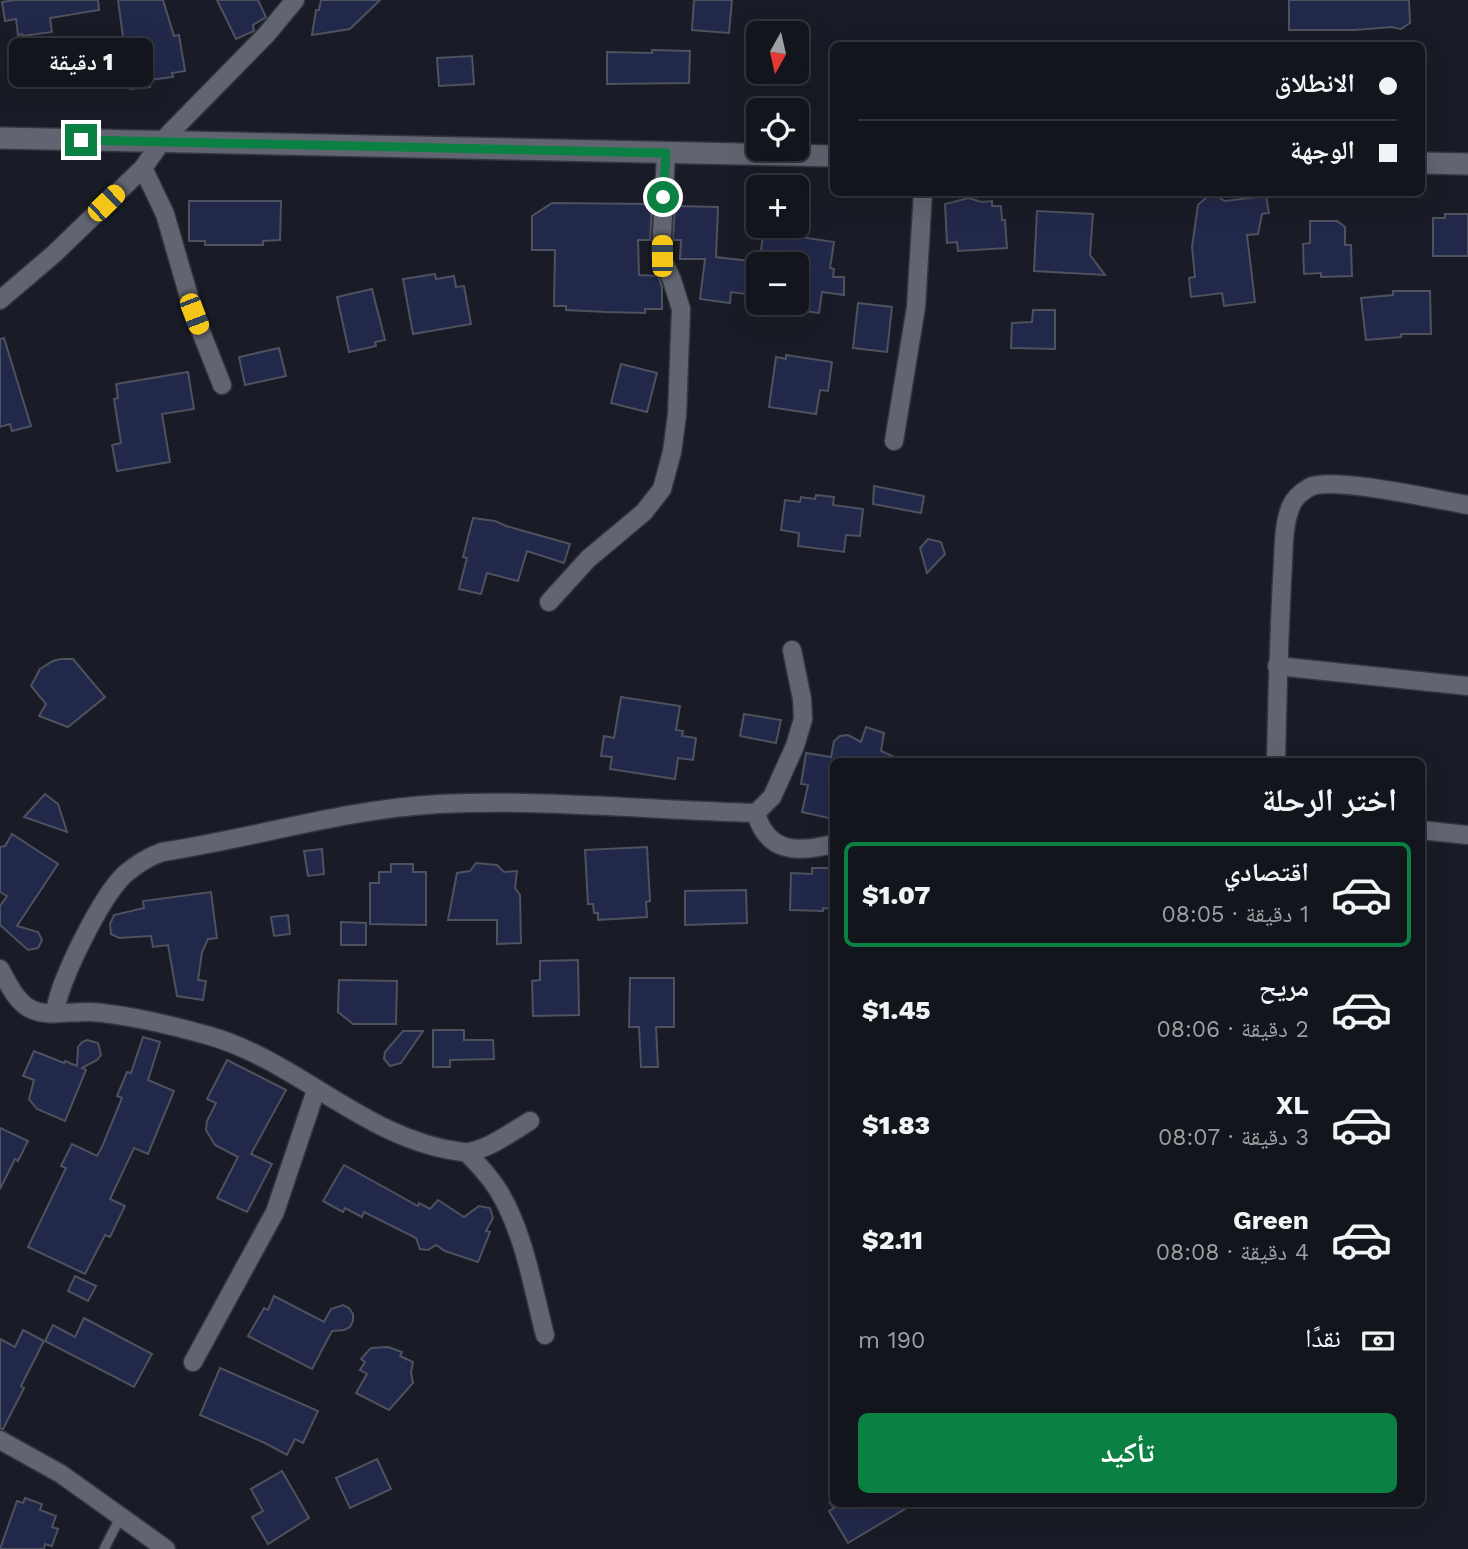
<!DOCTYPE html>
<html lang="ar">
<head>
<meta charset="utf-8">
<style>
  body { margin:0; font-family:"Work Sans","Noto Naskh Arabic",sans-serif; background:#202229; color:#f1f3f6; direction:rtl; height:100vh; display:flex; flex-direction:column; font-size:26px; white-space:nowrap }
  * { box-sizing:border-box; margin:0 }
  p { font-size:23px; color:#9d9fa3 }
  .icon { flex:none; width:38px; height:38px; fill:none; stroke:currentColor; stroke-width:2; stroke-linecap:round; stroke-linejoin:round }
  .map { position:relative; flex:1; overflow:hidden; direction:ltr }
  .side { position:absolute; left:830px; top:758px; width:595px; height:749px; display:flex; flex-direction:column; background:#13151c; border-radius:10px; box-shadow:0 7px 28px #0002,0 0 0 2px #32343b; direction:rtl }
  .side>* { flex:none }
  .top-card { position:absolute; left:830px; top:42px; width:595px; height:154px; border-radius:10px; box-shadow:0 7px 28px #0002,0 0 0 2px #32343b; direction:rtl; display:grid; align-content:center; height:154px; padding:0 28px; background:#13151c }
  .needle { width:46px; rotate:188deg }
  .controls { position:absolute; left:746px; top:21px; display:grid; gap:14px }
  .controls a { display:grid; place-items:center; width:63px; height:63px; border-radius:10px; background:#13151c; box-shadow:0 7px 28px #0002,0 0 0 2px #32343b; font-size:35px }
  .end { position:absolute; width:32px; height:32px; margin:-16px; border:9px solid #0b8043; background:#fff; box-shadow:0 0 0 4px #fff }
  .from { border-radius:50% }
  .bubble { position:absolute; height:49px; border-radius:10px; background:#13151c; box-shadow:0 7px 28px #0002,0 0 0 2px #32343b; font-size:23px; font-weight:800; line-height:49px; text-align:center; direction:rtl }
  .car { position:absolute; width:21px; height:42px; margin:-21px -10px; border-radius:9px; box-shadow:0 0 5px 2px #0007; background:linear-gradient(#f5c518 24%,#345 0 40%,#f5c518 0 76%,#345 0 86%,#f5c518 0) }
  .top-card b { display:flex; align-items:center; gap:24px; height:66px; font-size:26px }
  .top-card b+b { border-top:2px solid #32343b }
  .top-card i { width:18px; height:18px; background:#f1f3f6 }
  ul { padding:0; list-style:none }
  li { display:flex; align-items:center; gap:21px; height:105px; margin:0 14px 10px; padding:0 14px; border:4px solid transparent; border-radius:10px }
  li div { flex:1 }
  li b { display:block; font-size:26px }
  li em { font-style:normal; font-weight:800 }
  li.active { border-color:#0b8043 }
  li>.icon { width:63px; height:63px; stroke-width:1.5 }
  h2 { padding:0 28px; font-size:32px; line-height:84px }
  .pay { display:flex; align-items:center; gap:18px; height:77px; padding:0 28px; font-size:26px }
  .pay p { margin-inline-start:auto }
  .primary-button { display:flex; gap:14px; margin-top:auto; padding:14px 28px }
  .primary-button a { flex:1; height:80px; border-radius:10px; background:#0b8043; color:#fff; font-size:28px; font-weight:800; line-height:80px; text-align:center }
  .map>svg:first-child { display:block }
  .building { fill:#222849; stroke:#4e515e; stroke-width:2 }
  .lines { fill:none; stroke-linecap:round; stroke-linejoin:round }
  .service-casing { stroke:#34363e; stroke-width:12 }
  .minor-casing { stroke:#34363e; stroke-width:21 }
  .tertiary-casing { stroke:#34363e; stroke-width:24 }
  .service { stroke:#616571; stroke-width:9 }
  .minor { stroke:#616571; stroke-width:18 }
  .tertiary { stroke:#616571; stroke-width:21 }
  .route { stroke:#0b8043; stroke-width:9 }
</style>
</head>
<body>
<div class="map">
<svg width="1468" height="1549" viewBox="0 0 1468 1549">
  <rect width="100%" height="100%" fill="#191c26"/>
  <g class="building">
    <polygon points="14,0 98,0 99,10 50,18 52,32 23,36 22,34 18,35 16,19 5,21 2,2"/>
    <polygon points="118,0 163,0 174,36 179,35 185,71 172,73 173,77 150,80 150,87 130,89"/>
    <polygon points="217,0 258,0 266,17 253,25 254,31 236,39"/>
    <polygon points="321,0 380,0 350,29 312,35 316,10 319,10"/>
    <polygon points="694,0 732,0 729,33 692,30"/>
    <polygon points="1289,0 1409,0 1410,23 1401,29 1391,27 1355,30 1289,30"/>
    <polygon points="652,50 690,51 689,83 607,84 607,52 652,53"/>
    <polygon points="472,56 474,84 439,86 437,58"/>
    <polygon points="1211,193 1225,201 1266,196 1269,213 1262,214 1258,234 1247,235 1255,302 1224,306 1222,293 1191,297 1189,278 1195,277 1192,247 1198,205"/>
    <polygon points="969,198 981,202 992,201 992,206 1001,206 1002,220 1005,220 1007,248 958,251 957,242 947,243 945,204"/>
    <polygon points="189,201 281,201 280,240 263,241 263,245 205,245 205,241 189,241"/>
    <polygon points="552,203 652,204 650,240 638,240 639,275 658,276 662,287 662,309 645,309 645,313 606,312 566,310 566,306 554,306 555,250 532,250 532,216"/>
    <polygon points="675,206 718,207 716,257 758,262 755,295 731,292 730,303 700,299 705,259 680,259 681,240 673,240"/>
    <polygon points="1037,211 1093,214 1090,255 1105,275 1034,271"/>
    <polygon points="1445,214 1468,214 1468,256 1433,256 1433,218 1445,218"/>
    <polygon points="1310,221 1337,221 1345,227 1345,245 1351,245 1352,276 1321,277 1321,273 1304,274 1303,244 1310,243"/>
    <polygon points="764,226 789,226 787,235 834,242 830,268 834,269 833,277 844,277 844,295 822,292 819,313 796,310 796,264 794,262 760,258"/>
    <polygon points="435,274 436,279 454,276 456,287 464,286 471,324 413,334 403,279"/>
    <polygon points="372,289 385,340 375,342 376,346 349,352 337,297"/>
    <polygon points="1393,291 1430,291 1431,334 1401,334 1401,337 1366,340 1361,298 1393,295"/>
    <polygon points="858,303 892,307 887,352 853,348"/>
    <polygon points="1033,310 1055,310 1055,349 1011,348 1012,323 1032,322"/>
    <polygon points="4,338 31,426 12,431 10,424 0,427 0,339"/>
    <polygon points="279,348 286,376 245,385 239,357"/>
    <polygon points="786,355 832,362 828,391 820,390 816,414 769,407 776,357 786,359"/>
    <polygon points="621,364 657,373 647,412 611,403"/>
    <polygon points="188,372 194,409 162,414 170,462 117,471 112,445 121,443 114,399 118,398 116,384"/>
    <polygon points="874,486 924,496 921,513 873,504"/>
    <polygon points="816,495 834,497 833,505 863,509 860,536 846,535 844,552 798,546 799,533 781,530 785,500 800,502 801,497 815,499"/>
    <polygon points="473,518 495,521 506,526 570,544 564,563 527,551 518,581 487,573 481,594 459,589 467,558 463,557"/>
    <polygon points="928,539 941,542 945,554 927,573 920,548"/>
    <polygon points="61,659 73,659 105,697 68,727 39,716 46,704 31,686 40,669 53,661"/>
    <polygon points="621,697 680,706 676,730 683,731 682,736 696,738 693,760 678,758 675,779 610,769 612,757 601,756 604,736 614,738"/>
    <polygon points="744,714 781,720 776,743 740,736"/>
    <polygon points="866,727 884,733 881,751 903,761 833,761 833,819 802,812 808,785 801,784 806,753 831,757 834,741 840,736 848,735 861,742"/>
    <polygon points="45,794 58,804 67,832 24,817"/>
    <polygon points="12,834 58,864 17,926 38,932 42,940 38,948 28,950 0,925 0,906 7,896 0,892 0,847 5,846"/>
    <polygon points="647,847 650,901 646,902 647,917 598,920 598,913 594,913 593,904 588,904 585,850"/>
    <polygon points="322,849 324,874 308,876 304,851"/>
    <polygon points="476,863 497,865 504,872 517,871 515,888 520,895 521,943 497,944 497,920 448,920 457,873 470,871"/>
    <polygon points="391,864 413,864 413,872 426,872 426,925 370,924 370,883 379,883 379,872 391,872"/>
    <polygon points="812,868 833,868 833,909 823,908 823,911 790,910 791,873 812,874"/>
    <polygon points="746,890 747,923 685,925 685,891"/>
    <polygon points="211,892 217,938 208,939 202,952 198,980 206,981 203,1000 177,996 168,945 153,947 151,936 119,938 111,934 110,924 114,915 144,908 143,901"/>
    <polygon points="288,915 290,934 274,936 271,917"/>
    <polygon points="341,922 366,923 366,945 341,945"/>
    <polygon points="578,960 579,1015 533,1016 532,981 540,980 540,961"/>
    <polygon points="630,978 674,978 674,1027 656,1027 658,1067 641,1067 639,1027 629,1027"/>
    <polygon points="339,980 397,981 396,1024 353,1024 338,1012"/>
    <polygon points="433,1030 464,1030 464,1040 493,1040 494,1059 450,1060 450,1067 433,1067"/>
    <polygon points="403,1031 423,1031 401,1063 390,1066 384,1059 385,1052"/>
    <polygon points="143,1037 160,1042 148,1080 174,1091 148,1154 134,1148 110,1199 125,1206 110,1237 105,1235 85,1274 28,1247 66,1168 61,1166 72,1144 97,1156 102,1147 122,1098 117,1096 127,1072 131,1073"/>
    <polygon points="87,1040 98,1043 101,1055 97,1060 82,1068 86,1070 65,1121 37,1109 29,1099 34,1080 23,1076 34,1051 64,1063 65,1061 77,1066 78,1047 82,1042"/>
    <polygon points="227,1060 286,1090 251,1154 272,1164 247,1212 217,1198 238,1157 215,1145 206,1130 207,1121 216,1103 207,1099"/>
    <polygon points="0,1128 28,1141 18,1161 15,1159 0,1189"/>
    <polygon points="344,1165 418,1206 419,1203 430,1209 438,1200 464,1217 479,1206 490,1208 493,1218 486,1231 490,1232 478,1262 445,1251 436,1245 428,1250 420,1249 416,1238 364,1212 362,1217 345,1208 343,1212 323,1201"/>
    <polygon points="75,1276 96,1286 88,1301 68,1291"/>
    <polygon points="274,1296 324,1322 331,1309 343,1305 349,1308 353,1314 353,1321 350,1327 344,1330 332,1331 312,1369 248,1336 264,1308 268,1310"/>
    <polygon points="84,1318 152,1354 134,1387 45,1341 53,1325 75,1337"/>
    <polygon points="23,1330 44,1341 21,1386 24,1388 3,1429 0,1429 0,1339 15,1347"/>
    <polygon points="388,1347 402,1352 400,1356 413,1362 411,1373 413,1383 389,1410 356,1393 367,1374 360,1370 365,1362 361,1359 371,1348"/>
    <polygon points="220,1368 318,1411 303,1443 295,1439 287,1455 265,1443 200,1415"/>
    <polygon points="377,1459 391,1489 350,1508 336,1478"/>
    <polygon points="282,1471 309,1518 268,1544 252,1517 263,1511 251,1489"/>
    <polygon points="25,1498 42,1504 40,1510 56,1516 52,1527 58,1529 52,1546 45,1544 44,1549 0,1549 17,1501 23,1503"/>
    <polygon points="830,1503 915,1503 848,1543 829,1511 834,1508"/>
  </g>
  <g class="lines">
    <defs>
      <polyline id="service" points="104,1549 121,1516"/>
      <g id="minor">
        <polyline points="143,168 165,214 194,314 222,385"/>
        <polyline points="0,300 54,254 143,168 162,141 266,35 295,0"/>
        <polyline points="894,441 916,307 923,192"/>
        <polyline points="549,602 588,559 644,512 662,489 672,452 677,415 681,309 672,280 661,256 666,153"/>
        <polyline points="1277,666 1468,686"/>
        <path d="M1276,761C1277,701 1279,640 1282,580C1284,557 1282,527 1291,506C1294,498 1303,491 1310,487C1333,476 1438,500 1468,505"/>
        <path d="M756,813C767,853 797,853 833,844"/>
        <polyline points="1421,830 1468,835"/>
        <path d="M0,969C8,983 17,1004 33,1010C49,1017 73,1011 91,1012C131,1015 171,1025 210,1036C300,1062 367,1141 463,1152C482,1154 513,1131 530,1121"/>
        <path d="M55,1012C60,979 101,897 125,874C137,864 148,857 162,852C254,838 345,809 439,804C545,799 650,810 756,813L772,797L795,746L803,719L802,699L792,650"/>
        <path d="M467,1153C480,1166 492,1179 501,1195C525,1237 533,1289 545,1335"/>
        <polyline points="193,1362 275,1212 316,1090"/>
        <polyline points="0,1440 61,1474 166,1549"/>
      </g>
      <g id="tertiary">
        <polyline points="0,138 833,156"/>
        <polyline points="1421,163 1468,164"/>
      </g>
    </defs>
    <use href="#service" class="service-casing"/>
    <use href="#minor" class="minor-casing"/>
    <use href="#tertiary" class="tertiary-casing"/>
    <use href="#service" class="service"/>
    <use href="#minor" class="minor"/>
    <use href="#tertiary" class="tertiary"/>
  </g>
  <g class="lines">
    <polyline class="route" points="81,140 666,153 663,197"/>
  </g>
</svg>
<div class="controls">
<a><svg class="needle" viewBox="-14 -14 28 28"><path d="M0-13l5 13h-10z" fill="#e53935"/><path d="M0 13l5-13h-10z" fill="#9d9fa3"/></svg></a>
<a><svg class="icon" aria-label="locate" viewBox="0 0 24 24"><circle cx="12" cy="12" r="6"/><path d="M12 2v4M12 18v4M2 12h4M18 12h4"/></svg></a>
<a>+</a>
<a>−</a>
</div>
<i class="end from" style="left:663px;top:197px"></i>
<i class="end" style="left:81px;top:140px"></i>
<div class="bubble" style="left:9px;top:38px;width:144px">1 دقيقة</div>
<i class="car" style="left:106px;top:203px;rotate:46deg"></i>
<i class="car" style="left:662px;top:256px;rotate:0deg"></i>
<i class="car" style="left:194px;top:314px;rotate:159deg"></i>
<div class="top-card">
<b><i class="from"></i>الانطلاق</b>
<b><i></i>الوجهة</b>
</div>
<section class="side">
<h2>اختر الرحلة</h2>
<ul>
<li class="active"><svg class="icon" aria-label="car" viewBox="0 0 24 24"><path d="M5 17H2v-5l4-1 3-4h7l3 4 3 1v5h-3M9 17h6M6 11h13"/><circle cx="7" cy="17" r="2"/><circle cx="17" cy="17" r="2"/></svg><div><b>اقتصادي</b><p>1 دقيقة · 08:05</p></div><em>$1.07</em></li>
<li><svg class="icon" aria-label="car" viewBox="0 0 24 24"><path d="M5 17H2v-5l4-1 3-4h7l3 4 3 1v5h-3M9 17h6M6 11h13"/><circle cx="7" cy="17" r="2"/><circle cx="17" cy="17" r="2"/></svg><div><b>مريح</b><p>2 دقيقة · 08:06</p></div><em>$1.45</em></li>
<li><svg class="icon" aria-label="car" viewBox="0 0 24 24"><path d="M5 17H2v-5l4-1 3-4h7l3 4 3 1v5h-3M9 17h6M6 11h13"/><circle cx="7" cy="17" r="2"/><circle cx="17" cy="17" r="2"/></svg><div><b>XL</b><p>3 دقيقة · 08:07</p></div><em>$1.83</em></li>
<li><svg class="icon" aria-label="car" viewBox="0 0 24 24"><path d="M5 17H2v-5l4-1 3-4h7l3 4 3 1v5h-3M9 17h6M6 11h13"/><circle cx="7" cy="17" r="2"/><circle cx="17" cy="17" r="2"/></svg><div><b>Green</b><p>4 دقيقة · 08:08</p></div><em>$2.11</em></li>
</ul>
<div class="pay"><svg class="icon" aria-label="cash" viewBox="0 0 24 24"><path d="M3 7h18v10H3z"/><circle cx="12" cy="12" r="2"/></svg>نقدًا<p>190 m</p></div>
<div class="primary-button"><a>تأكيد</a></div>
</section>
</div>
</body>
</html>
